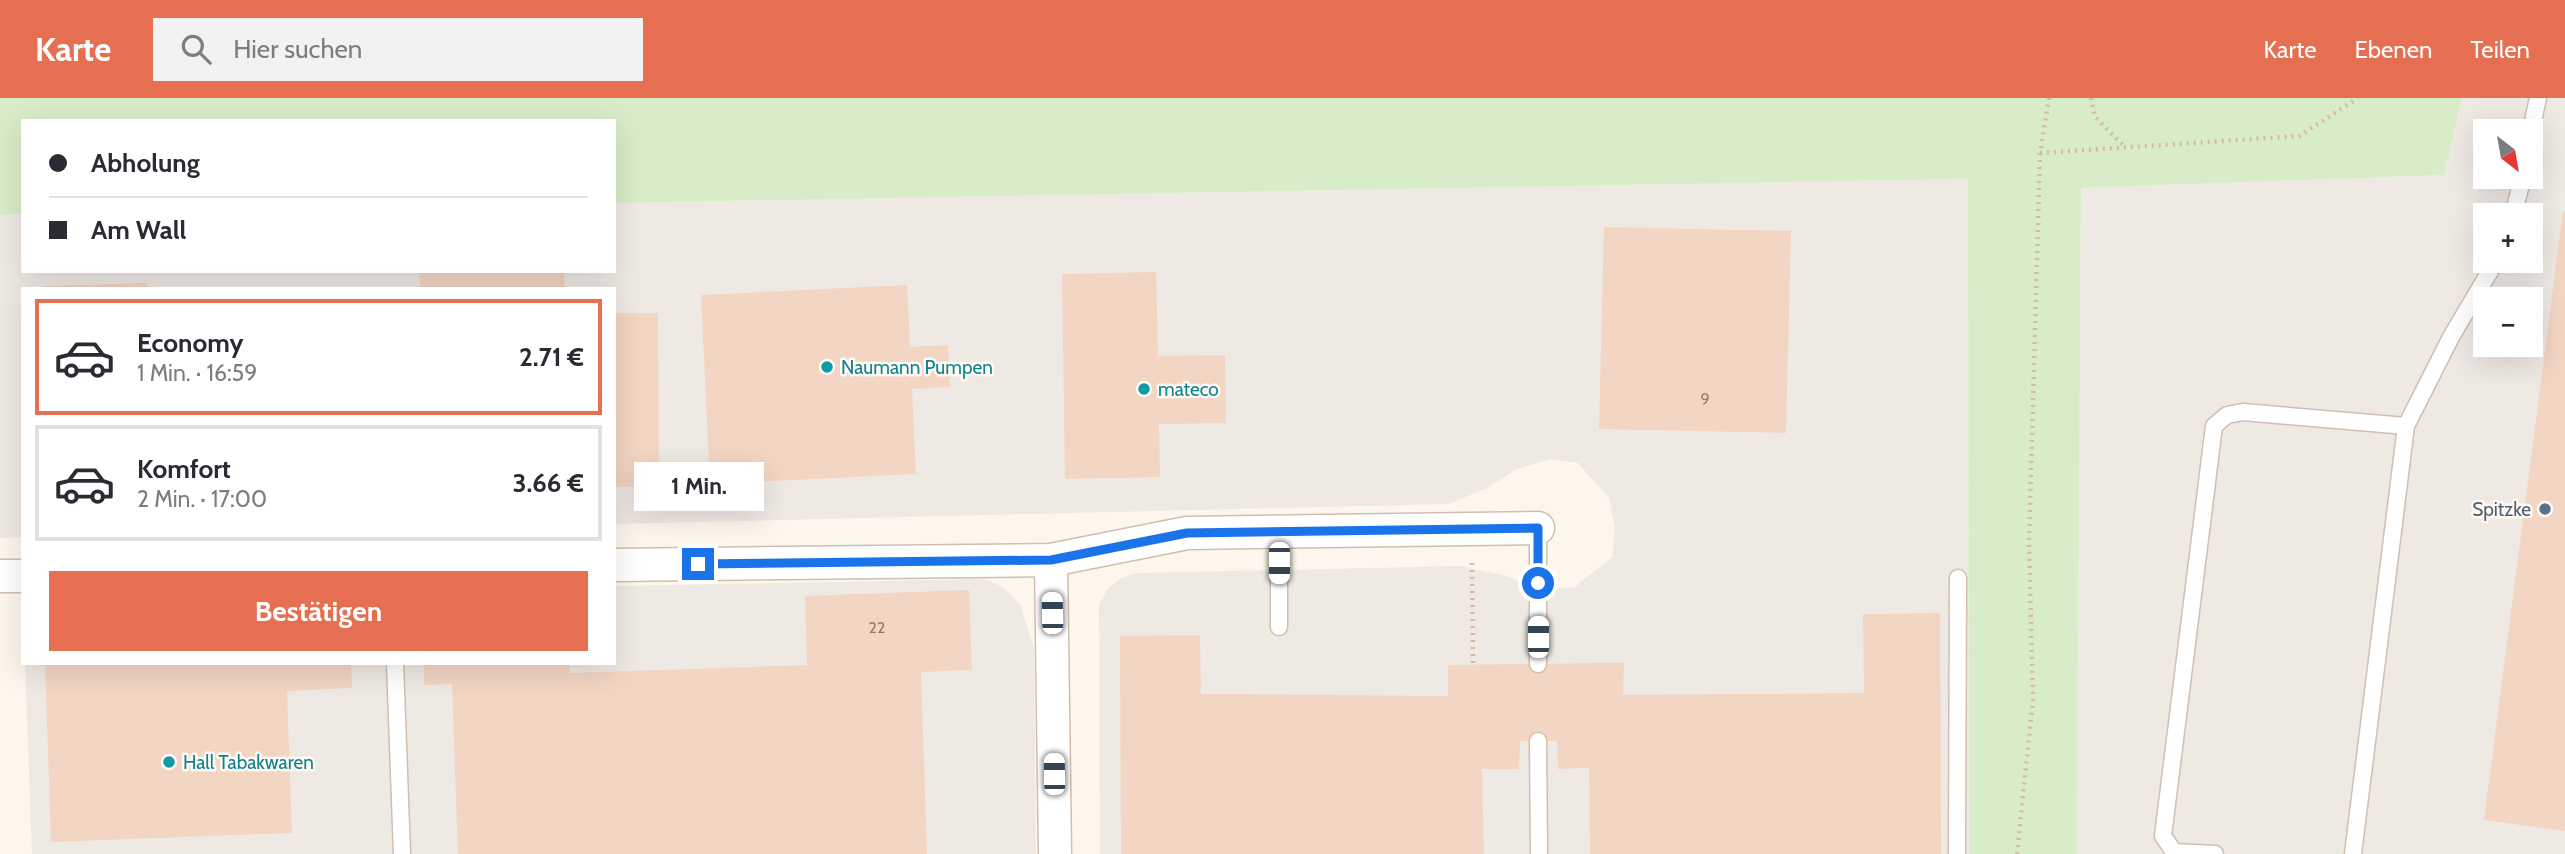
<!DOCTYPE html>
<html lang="de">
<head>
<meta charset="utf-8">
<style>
  body { margin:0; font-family:Cabin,sans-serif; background:#f2f2f3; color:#2b2b33; height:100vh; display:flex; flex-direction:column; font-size:26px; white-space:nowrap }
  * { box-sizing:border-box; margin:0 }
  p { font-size:23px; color:#7c7c81 }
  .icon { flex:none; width:38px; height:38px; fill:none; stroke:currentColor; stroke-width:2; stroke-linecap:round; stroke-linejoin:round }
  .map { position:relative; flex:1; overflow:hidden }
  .panel { position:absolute; left:21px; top:189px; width:595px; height:378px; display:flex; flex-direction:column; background:#fff; border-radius:0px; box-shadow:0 7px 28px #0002 }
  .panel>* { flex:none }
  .guide { position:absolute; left:21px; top:21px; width:595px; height:154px; border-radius:0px; box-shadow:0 7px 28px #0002; display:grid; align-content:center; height:154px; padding:0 28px; background:#fff }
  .needle { width:46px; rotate:149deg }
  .tools { position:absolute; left:2473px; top:21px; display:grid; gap:14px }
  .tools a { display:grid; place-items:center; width:70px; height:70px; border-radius:0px; background:#fff; box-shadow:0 7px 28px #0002; font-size:35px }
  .end { position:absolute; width:32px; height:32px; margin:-16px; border:9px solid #1a73e8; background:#fff; box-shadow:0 0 0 4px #fff }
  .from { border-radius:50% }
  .bubble { position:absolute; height:49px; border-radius:0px; background:#fff; box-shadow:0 7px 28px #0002; font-size:23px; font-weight:800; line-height:49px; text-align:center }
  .car { position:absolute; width:21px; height:42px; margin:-21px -10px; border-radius:9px; box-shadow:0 0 5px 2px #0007; background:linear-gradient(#fff 24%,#345 0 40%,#fff 0 76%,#345 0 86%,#fff 0) }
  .guide b { display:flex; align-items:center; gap:24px; height:66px; font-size:26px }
  .guide b+b { border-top:2px solid #e1e1e2 }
  .guide i { width:18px; height:18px; background:#2b2b33 }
  ul { padding:12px 0 0; list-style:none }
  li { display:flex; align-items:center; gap:21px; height:116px; margin:0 14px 10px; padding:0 14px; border:4px solid #e1e1e2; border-radius:0px }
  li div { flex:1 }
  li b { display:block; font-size:26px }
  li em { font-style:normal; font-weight:800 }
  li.current { border-color:#e76f51 }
  li>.icon { width:63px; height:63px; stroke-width:1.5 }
  .cta { display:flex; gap:14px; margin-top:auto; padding:14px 28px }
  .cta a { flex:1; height:80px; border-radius:0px; background:#e76f51; color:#fff; font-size:28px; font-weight:800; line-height:80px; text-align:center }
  header { display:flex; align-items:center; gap:42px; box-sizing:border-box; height:98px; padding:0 35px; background:#e76f51; color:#fff }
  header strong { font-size:33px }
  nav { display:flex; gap:38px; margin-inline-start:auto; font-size:24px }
  .search { width:490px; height:63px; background:#f2f2f3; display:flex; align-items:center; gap:18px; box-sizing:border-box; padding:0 24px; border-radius:0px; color:#7c7c81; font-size:26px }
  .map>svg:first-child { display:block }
  .industrial { fill:#efe9e4; fill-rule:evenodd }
  .green { fill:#d8ecc9 }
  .building { fill:#f3d5c3 }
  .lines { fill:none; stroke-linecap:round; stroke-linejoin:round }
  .service-casing { stroke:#d1beb0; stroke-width:19 }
  .minor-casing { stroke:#d1beb0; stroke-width:35 }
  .path { stroke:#d9b8a5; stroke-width:4.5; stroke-dasharray:2 5; stroke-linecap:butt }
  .service { stroke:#fff; stroke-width:16 }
  .minor { stroke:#fff; stroke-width:32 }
  .route { stroke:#1a73e8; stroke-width:9 }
  .culture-dot { fill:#0f9aa8; stroke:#fffaf3; stroke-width:2.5 }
  .service-dot { fill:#5c6f8a; stroke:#fffaf3; stroke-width:2.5 }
  .labels { text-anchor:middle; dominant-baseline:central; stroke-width:5; stroke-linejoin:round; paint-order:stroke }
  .number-label { font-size:16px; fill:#987a6a }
  .culture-label { font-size:19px; fill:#0d838f; stroke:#fffaf3; text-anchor:start }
  .service-label { font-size:19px; fill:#4e5e75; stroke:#fffaf3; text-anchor:end }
</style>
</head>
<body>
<header>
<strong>Karte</strong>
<div class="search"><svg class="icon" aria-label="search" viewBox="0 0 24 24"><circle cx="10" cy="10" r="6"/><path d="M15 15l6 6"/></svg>Hier suchen</div>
<nav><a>Karte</a><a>Ebenen</a><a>Teilen</a></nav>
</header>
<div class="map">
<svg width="2565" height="756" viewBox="0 0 2565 756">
  <rect width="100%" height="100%" fill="#fdf6ec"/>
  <g class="industrial">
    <path d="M2462,0H2565V756H2077L2081,90L2444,77ZM2485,33H2530V79H2485ZM2485,117H2530V163H2485ZM2485,201H2530V247H2485Z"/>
    <polygon points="1968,81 1969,756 1100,756 1099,506 1108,491 1121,480 1138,475 1461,468 1506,478 1542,492 1575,489 1612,459 1615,430 1609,400 1578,365 1550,361 1517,371 1487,390 1449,406 614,426 614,191 23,191 23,439 0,440 0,117 23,116 23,173 614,173 614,105"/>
    <polygon points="984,481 1003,489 1020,506 1034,551 1036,756 32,756 25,565 614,565 614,488"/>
  </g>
  <polygon class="green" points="0,0 2462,0 2444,77 2081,90 2077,756 1969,756 1968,81 614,105 614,23 23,23 23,116 0,117"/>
  <g class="building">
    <polygon points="2563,113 2565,113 2565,733 2484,722"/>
    <polygon points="1604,129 1791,133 1786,335 1599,331"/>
    <polygon points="419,173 564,173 565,191 420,191"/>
    <polygon points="1156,174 1158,258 1225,257 1226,325 1159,326 1160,379 1065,381 1062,176"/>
    <polygon points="147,185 147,191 44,191 44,188"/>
    <polygon points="907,187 910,249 948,247 950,289 912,291 916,376 710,386 701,197"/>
    <polygon points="614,215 658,215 659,388 614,389"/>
    <polygon points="969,492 972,572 921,574 927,756 458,756 452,586 424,587 424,565 569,565 570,575 807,567 805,498"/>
    <polygon points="1940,515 1941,756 1590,756 1589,670 1558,671 1557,643 1520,643 1519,671 1482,671 1484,756 1121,756 1120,538 1200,537 1201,596 1448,598 1448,567 1601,565 1624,565 1623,597 1864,595 1863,516"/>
    <polygon points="45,565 351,565 352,590 287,593 292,735 51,744"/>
  </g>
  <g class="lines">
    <defs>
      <g id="service">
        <polyline points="2530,37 2538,0"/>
        <polyline points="2513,117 2523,79"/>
        <polyline points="1279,433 1279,529"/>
        <polyline points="395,565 402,756"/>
        <polyline points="1538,566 1538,430"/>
        <polyline points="1538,643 1539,756"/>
        <polyline points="1957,756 1958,480"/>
        <polyline points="2215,756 2174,754 2163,738 2214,328 2227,317 2243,314 2406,328"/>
        <polyline points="2353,756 2406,328 2451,239 2496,163"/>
      </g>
      <g id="minor">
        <polyline points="1051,462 1055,756"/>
        <polyline points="614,467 1051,462 1187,435 1538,430"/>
        <polyline points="0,478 23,478"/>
      </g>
    </defs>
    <use href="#service" class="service-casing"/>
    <use href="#minor" class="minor-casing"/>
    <g class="path">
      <polyline points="2091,0 2095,19 2125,49"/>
      <polyline points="2040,55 2299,38 2358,0"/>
      <polyline points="1472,465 1473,567"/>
      <polyline points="2017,756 2033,601 2029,444 2040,55 2049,0"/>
    </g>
    <use href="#service" class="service"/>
    <use href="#minor" class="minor"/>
  </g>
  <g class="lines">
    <polyline class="route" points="698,466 1051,462 1187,435 1538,430 1538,485"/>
  </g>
  <g class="culture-dot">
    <circle cx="827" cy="269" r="7"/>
    <circle cx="1144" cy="291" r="7"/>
    <circle cx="169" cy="664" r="7"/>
  </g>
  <circle class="service-dot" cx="2545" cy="411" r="7"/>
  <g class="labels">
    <g class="number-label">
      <text x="1705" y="300">9</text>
      <text x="877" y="529">22</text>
    </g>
    <g class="culture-label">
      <text x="841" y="269">Naumann Pumpen</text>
      <text x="1158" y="291">mateco</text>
      <text x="183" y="664">Hall Tabakwaren</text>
    </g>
    <g class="service-label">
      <text x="2531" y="411">Spitzke</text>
    </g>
  </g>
</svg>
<div class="tools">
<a><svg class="needle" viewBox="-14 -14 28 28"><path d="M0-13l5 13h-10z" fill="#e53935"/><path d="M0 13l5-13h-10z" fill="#7c7c81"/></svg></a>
<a>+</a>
<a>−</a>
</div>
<i class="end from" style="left:1538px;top:485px"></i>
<i class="end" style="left:698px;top:466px"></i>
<div class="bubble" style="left:634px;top:364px;width:130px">1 Min.</div>
<i class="car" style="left:1279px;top:465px;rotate:180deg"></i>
<i class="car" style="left:1052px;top:515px;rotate:359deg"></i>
<i class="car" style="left:1538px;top:539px;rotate:0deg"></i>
<i class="car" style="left:1054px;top:676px;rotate:359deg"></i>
<div class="guide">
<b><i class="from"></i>Abholung</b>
<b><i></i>Am Wall</b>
</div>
<section class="panel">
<ul>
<li class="current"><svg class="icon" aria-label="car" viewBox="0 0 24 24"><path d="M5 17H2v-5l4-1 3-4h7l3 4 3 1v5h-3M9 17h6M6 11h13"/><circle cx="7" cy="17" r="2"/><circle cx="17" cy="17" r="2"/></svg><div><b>Economy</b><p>1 Min. · 16:59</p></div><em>2.71 €</em></li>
<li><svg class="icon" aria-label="car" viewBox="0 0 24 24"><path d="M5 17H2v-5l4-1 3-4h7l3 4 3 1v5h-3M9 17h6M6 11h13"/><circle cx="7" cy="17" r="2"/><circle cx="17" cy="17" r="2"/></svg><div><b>Komfort</b><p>2 Min. · 17:00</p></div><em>3.66 €</em></li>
</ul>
<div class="cta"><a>Bestätigen</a></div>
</section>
</div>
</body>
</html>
